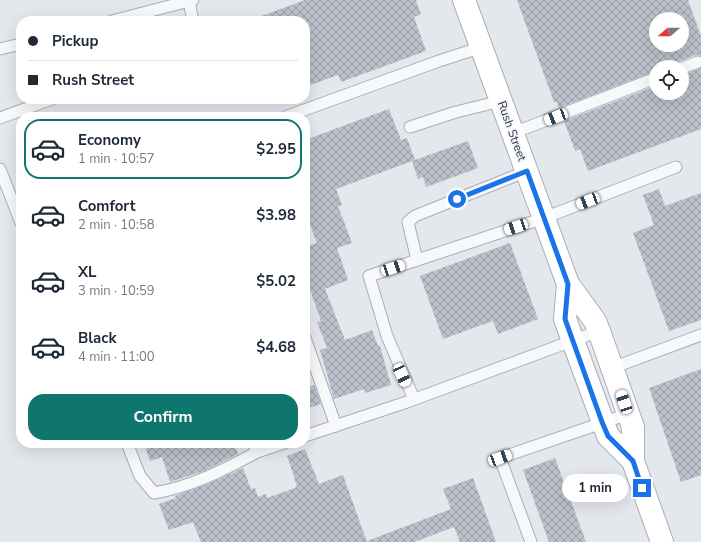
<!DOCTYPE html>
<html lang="en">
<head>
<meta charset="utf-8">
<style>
  body { margin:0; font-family:"Nunito Sans",sans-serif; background:#f2f2f3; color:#1f2937; height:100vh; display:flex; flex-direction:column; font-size:15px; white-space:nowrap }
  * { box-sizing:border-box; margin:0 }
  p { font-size:13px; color:#747a83 }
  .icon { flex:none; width:22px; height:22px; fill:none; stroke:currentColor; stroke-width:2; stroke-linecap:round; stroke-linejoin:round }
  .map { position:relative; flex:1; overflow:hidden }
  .side { position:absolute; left:16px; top:112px; width:294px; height:336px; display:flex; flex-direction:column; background:#fff; border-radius:16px; box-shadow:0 4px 16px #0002 }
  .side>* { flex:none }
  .hud { position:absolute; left:16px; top:16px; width:294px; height:88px; border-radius:16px; box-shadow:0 4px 16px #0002; display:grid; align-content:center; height:88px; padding:0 12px; background:#fff }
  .needle { width:26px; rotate:250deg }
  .tools { position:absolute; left:649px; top:12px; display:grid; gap:8px }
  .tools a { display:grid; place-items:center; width:40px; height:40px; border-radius:50%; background:#fff; box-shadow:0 4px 16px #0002; font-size:20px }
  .end { position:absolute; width:18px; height:18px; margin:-9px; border:5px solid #1a73e8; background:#fff; box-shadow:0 0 0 2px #fff }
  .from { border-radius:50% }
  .bubble { position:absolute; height:28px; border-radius:14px; background:#fff; box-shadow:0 4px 16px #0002; font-size:13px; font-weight:700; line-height:28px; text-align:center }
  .car { position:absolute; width:12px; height:24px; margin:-12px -6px; border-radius:5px; box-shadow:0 0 3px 1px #0007; background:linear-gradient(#fff 24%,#345 0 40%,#fff 0 76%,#345 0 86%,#fff 0) }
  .hud b { display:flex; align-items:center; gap:14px; height:38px; font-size:15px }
  .hud b+b { border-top:1px solid #e0e1e3 }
  .hud i { width:10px; height:10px; background:#1f2937 }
  ul { padding:7px 0 0; list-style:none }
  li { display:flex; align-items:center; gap:12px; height:60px; margin:0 8px 6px; padding:0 4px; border:2px solid transparent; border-radius:16px }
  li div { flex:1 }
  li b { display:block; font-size:15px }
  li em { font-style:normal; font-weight:700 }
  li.active { border-color:#0f766e }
  li>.icon { width:36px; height:36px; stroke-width:1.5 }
  .cta { display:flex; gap:8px; margin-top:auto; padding:8px 12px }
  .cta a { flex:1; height:46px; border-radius:16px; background:#0f766e; color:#fff; font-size:16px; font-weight:700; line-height:46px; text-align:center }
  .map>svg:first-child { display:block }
  .building { fill:url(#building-cross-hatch); fill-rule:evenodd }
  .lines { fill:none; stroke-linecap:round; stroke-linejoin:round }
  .lane-casing { stroke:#a9aeb7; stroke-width:13 }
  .secondary-casing { stroke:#a9aeb7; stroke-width:24 }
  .lane { stroke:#f7f8fa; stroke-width:11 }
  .secondary { stroke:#fff; stroke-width:22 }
  .route { stroke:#1a73e8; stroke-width:5 }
  .labels { text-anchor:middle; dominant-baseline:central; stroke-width:4; stroke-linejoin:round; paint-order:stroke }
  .street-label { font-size:12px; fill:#2b3445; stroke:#f4f6f9 }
</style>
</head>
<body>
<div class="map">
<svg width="701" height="542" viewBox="0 0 701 542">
  <defs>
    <pattern id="building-cross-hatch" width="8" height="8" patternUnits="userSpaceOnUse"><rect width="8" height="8" fill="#bbc0ca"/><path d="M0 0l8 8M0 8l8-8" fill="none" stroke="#989da6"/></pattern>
  </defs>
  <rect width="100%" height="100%" fill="#e4e7ec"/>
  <g class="building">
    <polygon points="305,0 416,0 421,14 414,17 426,51 341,82 338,75 305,87 305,21 253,21 253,19"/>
    <path d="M517,0H688L701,36V56L696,55L680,61L675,67H656V71L559,108L556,101L554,102ZM656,19H682V45H656Z"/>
    <polygon points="701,68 701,129 588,171 580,149 575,151 564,121 656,86 656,93 682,93 682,75"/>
    <polygon points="389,109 401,140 407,138 415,160 336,189 342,205 338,206 352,243 337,248 348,280 325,289 345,340 372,330 378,346 380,346 391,385 365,393 364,389 334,399 320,350 327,348 317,322 321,321 305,275 305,247 317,243 305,211 305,140"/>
    <polygon points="468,141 478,168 426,187 423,177 418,179 412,161"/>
    <polygon points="659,189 665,206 701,193 701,320 669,331 633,233 654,225 643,195"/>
    <polygon points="510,243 538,319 498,334 493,321 443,339 420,276"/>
    <polygon points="701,369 701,475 681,482 649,388"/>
    <polygon points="314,385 321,404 305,409 305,388"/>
    <polygon points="154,443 234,443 238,454 204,471 170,482 162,457 150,461 145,446"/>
    <polygon points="305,449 319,484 343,475 367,542 201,542 193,522 169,530 159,504 176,498 175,496 210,483 243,468 251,489 255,488 258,497 266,494 267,498 295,488 297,486 287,456"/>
    <polygon points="555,458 586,542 549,542 523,470"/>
    <polygon points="473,478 496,542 460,542 454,527 414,542 367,542 367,541 451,509 443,489"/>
  </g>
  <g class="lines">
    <defs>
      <g id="lane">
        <polyline points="189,1 193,21"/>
        <polyline points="112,21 193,0"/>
        <polyline points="0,49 21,44"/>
        <polyline points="682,68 698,62"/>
        <polyline points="285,117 439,61 482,47"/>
        <polyline points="0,118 52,99"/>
        <polyline points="410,127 456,112 501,101"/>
        <polyline points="513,133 656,78"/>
        <polyline points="0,169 21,223"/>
        <polyline points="417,260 408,222 415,216 527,171"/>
        <polyline points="305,338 336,426"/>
        <polyline points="612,368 701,335"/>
        <polyline points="414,399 387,336 369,276 544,218 676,167"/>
        <polyline points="305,436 407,402 599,331"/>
        <path d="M127,443L140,476L154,493C191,487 224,470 257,452"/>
        <polyline points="253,443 257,452 284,443"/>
        <polyline points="531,542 500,458 628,414"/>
      </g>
      <g id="secondary">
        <polyline points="464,0 568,284 595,321 599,331 633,427 633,461 662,542"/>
        <polyline points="568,284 565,319 608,436 633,461"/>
      </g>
    </defs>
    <use href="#lane" class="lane-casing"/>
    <use href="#secondary" class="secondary-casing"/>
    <use href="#lane" class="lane"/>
    <use href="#secondary" class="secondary"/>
  </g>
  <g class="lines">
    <polyline class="route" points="457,199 527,171 568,284 565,319 602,422 608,436 633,461 642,488"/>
  </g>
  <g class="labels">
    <g class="street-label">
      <text transform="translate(512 131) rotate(70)">Rush Street</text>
    </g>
  </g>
</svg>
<div class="tools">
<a><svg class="needle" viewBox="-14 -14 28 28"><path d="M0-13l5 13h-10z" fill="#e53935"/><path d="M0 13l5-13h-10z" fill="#747a83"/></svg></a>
<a><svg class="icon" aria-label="locate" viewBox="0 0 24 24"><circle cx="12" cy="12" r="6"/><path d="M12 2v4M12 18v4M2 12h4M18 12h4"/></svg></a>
</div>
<i class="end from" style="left:457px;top:199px"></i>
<i class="end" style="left:642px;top:488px"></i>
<div class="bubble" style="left:562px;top:474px;width:66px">1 min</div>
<i class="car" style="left:556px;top:117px;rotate:249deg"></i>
<i class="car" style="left:588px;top:201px;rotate:249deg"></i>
<i class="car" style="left:516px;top:227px;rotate:252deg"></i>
<i class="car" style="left:393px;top:268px;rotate:72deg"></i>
<i class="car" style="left:402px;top:375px;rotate:155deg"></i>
<i class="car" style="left:624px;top:402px;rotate:341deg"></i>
<i class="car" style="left:500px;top:458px;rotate:70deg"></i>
<div class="hud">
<b><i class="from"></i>Pickup</b>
<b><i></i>Rush Street</b>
</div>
<section class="side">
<ul>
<li class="active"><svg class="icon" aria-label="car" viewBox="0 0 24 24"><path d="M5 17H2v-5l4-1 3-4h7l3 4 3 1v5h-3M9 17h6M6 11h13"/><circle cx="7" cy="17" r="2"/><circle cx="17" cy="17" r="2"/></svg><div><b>Economy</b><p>1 min · 10:57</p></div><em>$2.95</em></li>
<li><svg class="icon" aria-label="car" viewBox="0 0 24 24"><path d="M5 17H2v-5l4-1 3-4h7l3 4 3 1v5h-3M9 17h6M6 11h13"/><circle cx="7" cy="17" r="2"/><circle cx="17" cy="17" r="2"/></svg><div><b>Comfort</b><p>2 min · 10:58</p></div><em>$3.98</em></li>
<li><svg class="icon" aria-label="car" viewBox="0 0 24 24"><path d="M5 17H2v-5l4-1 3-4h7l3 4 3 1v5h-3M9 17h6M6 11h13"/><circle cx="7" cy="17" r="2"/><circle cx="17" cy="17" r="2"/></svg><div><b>XL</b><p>3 min · 10:59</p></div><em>$5.02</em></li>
<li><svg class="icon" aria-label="car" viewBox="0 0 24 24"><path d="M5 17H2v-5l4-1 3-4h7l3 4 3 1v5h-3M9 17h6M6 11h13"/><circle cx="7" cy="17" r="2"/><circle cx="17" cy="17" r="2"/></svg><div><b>Black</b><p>4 min · 11:00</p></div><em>$4.68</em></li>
</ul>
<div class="cta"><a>Confirm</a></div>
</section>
</div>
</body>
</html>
